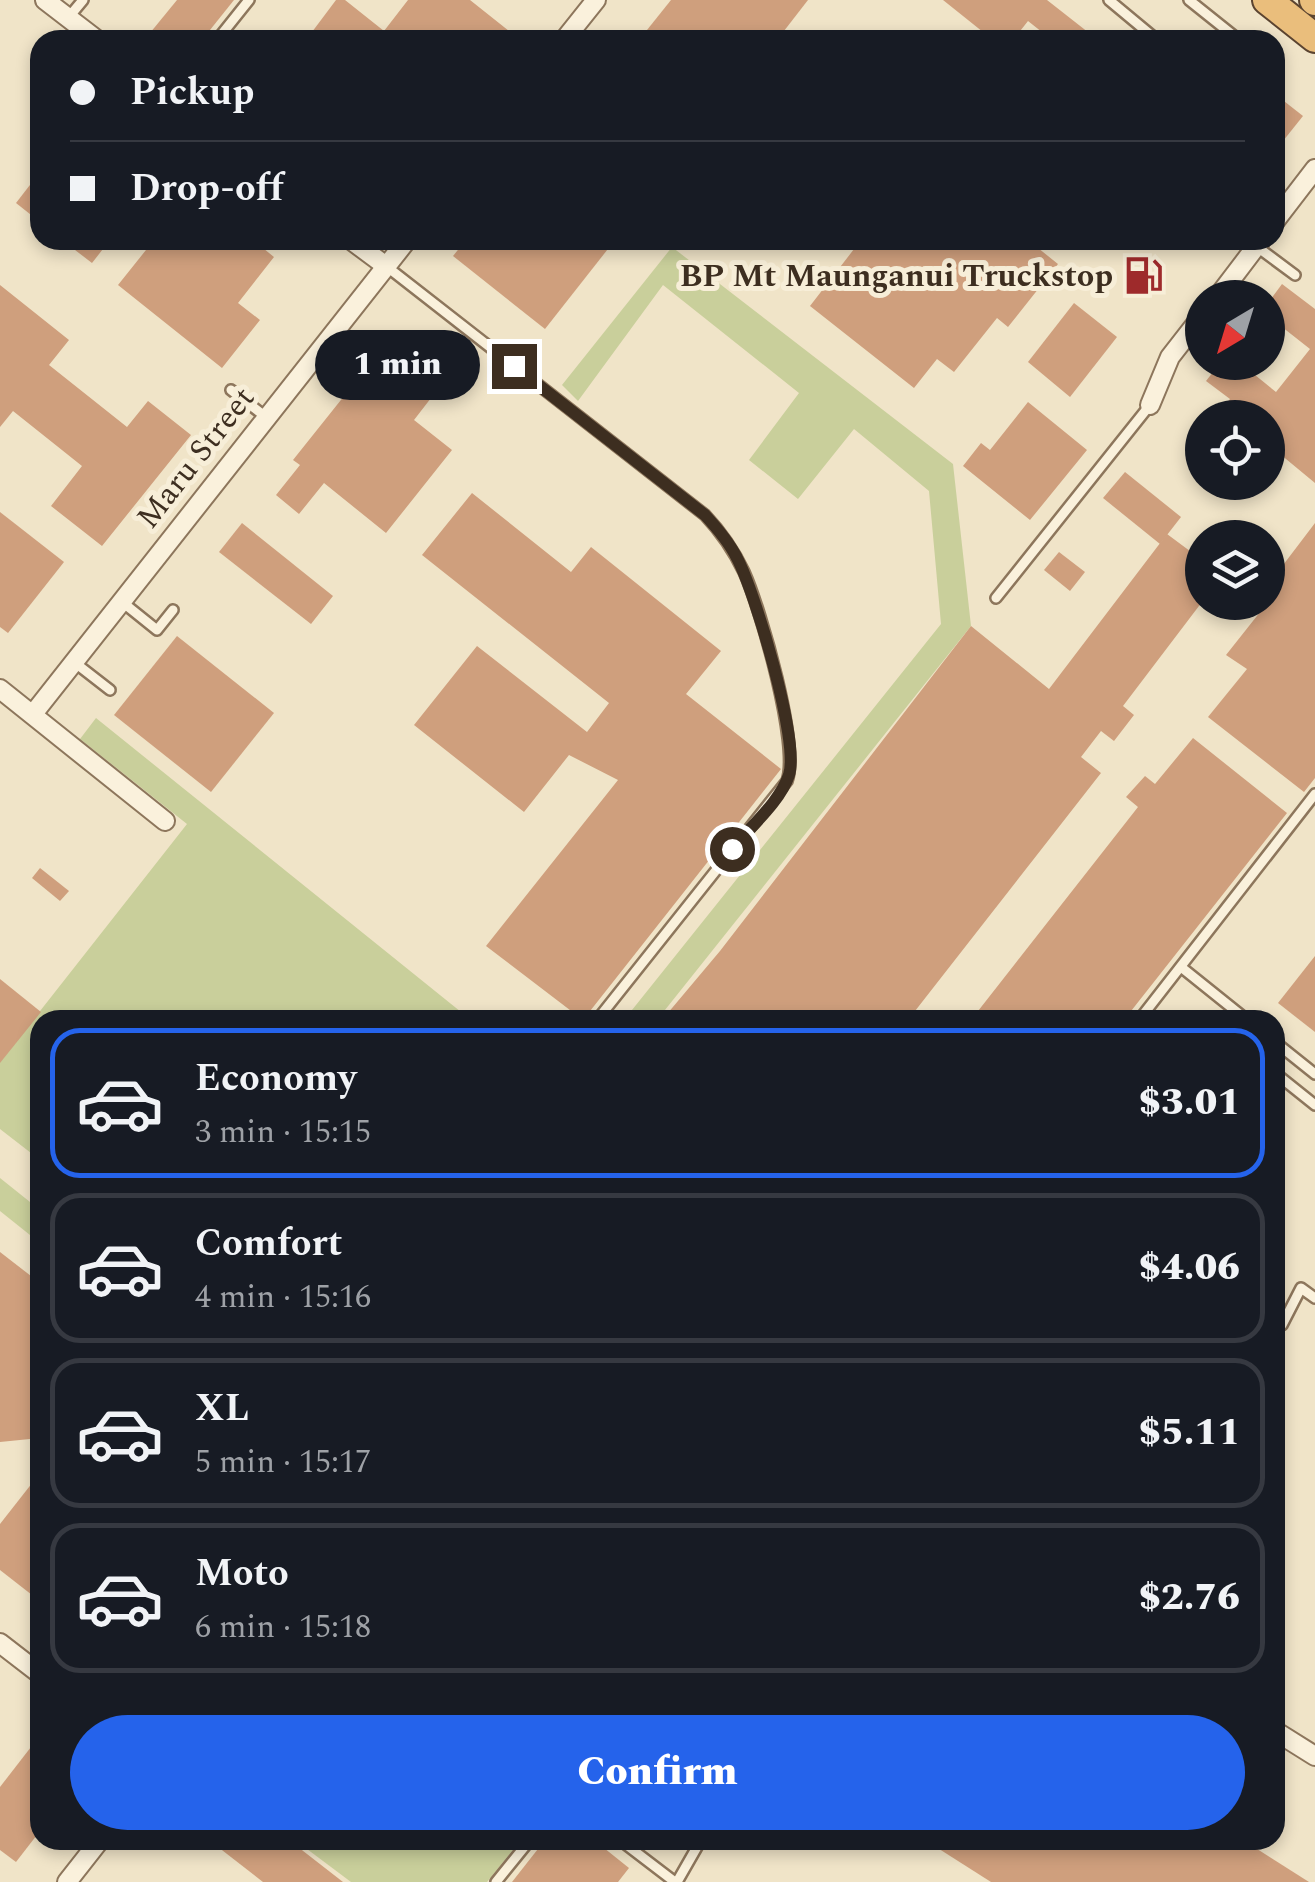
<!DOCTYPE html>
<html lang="en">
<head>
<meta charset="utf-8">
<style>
  body { margin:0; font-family:Spectral,serif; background:#20242c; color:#f1f3f6; height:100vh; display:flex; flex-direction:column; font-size:38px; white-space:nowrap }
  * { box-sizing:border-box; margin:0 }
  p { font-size:32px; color:#9ea1a6 }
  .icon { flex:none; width:55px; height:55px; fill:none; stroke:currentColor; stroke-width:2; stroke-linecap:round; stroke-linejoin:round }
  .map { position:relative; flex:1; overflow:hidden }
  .sheet { position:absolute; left:30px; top:1010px; width:1255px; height:840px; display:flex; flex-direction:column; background:#171b24; border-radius:30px; box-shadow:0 5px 15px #0003 }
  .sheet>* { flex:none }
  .top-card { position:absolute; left:30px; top:30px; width:1255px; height:220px; border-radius:30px; box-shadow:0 5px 15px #0003; display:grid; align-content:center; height:220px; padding:0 40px; background:#171b24 }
  .needle { width:65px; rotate:218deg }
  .buttons { position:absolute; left:1185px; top:280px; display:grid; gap:20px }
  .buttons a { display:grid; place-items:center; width:100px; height:100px; border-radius:50%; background:#171b24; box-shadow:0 5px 15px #0003; font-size:50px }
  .end { position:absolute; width:45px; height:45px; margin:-22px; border:12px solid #3d2e20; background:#fff; box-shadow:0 0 0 5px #fff }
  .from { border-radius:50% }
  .bubble { position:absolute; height:70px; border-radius:35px; background:#171b24; box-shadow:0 5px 15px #0003; font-size:32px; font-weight:800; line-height:70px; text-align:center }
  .top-card b { display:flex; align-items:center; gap:35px; height:95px; font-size:38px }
  .top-card b+b { border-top:2px solid #363941 }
  .top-card i { width:25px; height:25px; background:#f1f3f6 }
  ul { padding:18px 0 0; list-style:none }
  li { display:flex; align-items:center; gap:30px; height:150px; margin:0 20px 15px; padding:0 20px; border:5px solid #363941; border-radius:30px }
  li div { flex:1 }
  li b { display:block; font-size:38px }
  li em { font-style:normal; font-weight:800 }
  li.active { border-color:#2563eb }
  li>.icon { width:90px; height:90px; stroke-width:1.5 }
  .primary-button { display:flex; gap:20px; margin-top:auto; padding:20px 40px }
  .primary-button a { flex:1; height:115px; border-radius:60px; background:#2563eb; color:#fff; font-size:40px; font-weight:800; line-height:115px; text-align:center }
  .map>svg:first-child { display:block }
  .green { fill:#c9cf9b }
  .building { fill:#cf9f7d }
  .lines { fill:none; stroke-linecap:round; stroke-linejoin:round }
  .service-casing { stroke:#8d765c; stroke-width:14 }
  .minor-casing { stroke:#8d765c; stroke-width:22 }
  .trunk-casing { stroke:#5b4430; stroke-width:32 }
  .service { stroke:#faf1dc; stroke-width:9 }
  .minor { stroke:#faf1dc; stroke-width:18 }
  .trunk { stroke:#eabe7c; stroke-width:28 }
  .route { stroke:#3d2e20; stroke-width:12 }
  .labels { text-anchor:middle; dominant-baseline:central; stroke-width:10; stroke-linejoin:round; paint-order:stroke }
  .poi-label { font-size:32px; font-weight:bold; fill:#3d2e20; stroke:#f7eed8; text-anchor:end }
  .street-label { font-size:32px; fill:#3d2e20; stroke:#f7eed8 }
</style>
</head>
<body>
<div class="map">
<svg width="1315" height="1882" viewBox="0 0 1315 1882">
  <rect width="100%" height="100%" fill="#f0e4c8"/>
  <g class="green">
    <polygon points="672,247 953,464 971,626 657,1020 624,1020 941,624 929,491 854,429 798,499 749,460 799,393 663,285 578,401 562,385"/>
    <polygon points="96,718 471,1020 40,1020 40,1160 0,1129 0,1062 187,824 80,739"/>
    <polygon points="0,1178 40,1210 40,1243 0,1211"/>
    <polygon points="295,1840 521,1840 487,1882 351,1882"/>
  </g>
  <g class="building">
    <polygon points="177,0 234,0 202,40 159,40 150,33"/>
    <polygon points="336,0 345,0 384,31 408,0 470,0 509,31 502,40 306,40"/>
    <polygon points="671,0 808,0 777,40 639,40"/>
    <polygon points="943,0 1047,0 1098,40 1052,40 1028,21 1013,40 993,40"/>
    <polygon points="1275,94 1303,116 1275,151"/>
    <polygon points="40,172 40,222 16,203"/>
    <polygon points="62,240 110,240 92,263"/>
    <polygon points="154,240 253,240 274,257 238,303 260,320 222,368 118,285"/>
    <polygon points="466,240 615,240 545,329 453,256"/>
    <polygon points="861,240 1028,240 1058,264 1008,327 997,318 954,372 937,359 914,388 810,306"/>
    <polygon points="1282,284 1315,309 1315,483 1268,444 1268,418 1215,418 1230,399 1206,381 1221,362 1239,362 1276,392 1310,349 1268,316 1268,303"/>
    <polygon points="0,285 69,340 49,365 127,427 148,401 191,435 102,546 51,506 82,466 13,411 0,427"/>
    <polygon points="1074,303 1117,337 1070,397 1028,362"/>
    <polygon points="384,346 438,389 414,420 452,450 386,533 324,483 299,514 276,495 300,465 293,460"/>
    <polygon points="1028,402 1087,450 1030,520 963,466 981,443 990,450"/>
    <polygon points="1125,472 1181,517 1160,544 1103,498"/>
    <polygon points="472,493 571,572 591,547 721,651 686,694 781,769 583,1020 486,946 618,780 569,755 524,812 414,725 477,646 587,732 609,703 422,555"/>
    <polygon points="0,512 64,562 8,633 0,627"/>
    <polygon points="242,523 333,596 311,624 219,552"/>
    <polygon points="1315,523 1315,778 1304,792 1208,717 1247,669 1226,655 1268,602 1268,585"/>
    <polygon points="1167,534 1202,560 1202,602 1123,706 1134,715 1114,741 1101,731 1081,757 1101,773 908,1020 662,1020 720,951 971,626 1049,689"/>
    <polygon points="1059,552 1085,572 1070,591 1044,570"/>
    <polygon points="177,636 274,713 211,792 114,715"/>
    <polygon points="1193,738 1287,813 1124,1020 971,1020 1138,807 1126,797 1145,776 1155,784"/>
    <polygon points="40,868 69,891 60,901 32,878"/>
    <polygon points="1315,956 1315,1032 1278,1003"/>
    <polygon points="0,979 41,1012 0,1063"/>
    <polygon points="0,1252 40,1283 40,1438 0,1442"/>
    <polygon points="40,1473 40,1585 32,1595 0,1570 0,1524"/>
    <polygon points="31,1747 40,1754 40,1831 16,1862 0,1850 0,1787"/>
    <polygon points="209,1840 289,1840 343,1882 263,1882"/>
    <polygon points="545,1840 594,1840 629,1868 618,1882 512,1882"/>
    <polygon points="925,1840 1243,1840 1309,1882 991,1882"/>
  </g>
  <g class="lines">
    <defs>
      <g id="service">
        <polyline points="1109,0 1157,40"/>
        <polyline points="1189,0 1239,40"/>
        <polyline points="68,18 83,0"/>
        <polyline points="217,40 249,0"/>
        <polyline points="1256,246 1295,275"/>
        <path d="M386,266L705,515C721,532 734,551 744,572C761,610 800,746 787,781L597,1020"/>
        <polyline points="231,390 266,417"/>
        <polyline points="996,598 1150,405"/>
        <polyline points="121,601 157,630 173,610"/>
        <polyline points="74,662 110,690"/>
        <polyline points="1181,967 1247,1020"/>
        <polyline points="1139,1020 1315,794"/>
        <polyline points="1275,1042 1315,1074"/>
        <polyline points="1275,1073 1315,1105"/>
        <polyline points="1282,1325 1301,1288 1315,1298"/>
        <polyline points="620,1840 675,1882"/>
        <polyline points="496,1882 530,1840"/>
        <polyline points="677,1882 701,1840"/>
      </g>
      <g id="minor">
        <polyline points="45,0 97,40"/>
        <polyline points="564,40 596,0"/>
        <polyline points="1275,221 1315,169"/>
        <polyline points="351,240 386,266"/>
        <polyline points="1217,298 1261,240"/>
        <polyline points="1150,405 1170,357 1202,316"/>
        <polyline points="0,689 165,821"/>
        <polyline points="33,714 407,240"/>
        <polyline points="0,1643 40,1674"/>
        <polyline points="1275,1731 1315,1756"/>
        <polyline points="67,1882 100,1840"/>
      </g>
      <g id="trunk">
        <polyline points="1267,0 1315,38"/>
        <polyline points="1314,0 1315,1"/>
      </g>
    </defs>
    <use href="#service" class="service-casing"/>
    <use href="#minor" class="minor-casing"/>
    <use href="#trunk" class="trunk-casing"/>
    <use href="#service" class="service"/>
    <use href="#minor" class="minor"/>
    <use href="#trunk" class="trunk"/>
  </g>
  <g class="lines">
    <path class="route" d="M514,366L705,515C717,528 729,542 737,558C755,592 800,742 789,775C780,802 750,827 732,849"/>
  </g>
  <defs>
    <symbol id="fuel-bare" viewBox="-9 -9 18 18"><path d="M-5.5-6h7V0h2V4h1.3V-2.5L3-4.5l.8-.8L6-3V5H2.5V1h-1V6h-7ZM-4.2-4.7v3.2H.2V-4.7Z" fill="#9e2a2b" stroke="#f7eed8" stroke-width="2.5" paint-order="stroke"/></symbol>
  </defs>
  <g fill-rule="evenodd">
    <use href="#fuel-bare" x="1116" y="248" width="55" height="55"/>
  </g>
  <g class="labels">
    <g class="poi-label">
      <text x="1113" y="276">BP Mt Maunganui Truckstop</text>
    </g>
    <g class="street-label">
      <text transform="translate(196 458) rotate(-52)">Maru Street</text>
    </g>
  </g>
</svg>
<div class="buttons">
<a><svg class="needle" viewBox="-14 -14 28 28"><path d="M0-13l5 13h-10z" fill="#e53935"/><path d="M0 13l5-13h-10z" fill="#9ea1a6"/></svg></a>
<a><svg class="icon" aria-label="locate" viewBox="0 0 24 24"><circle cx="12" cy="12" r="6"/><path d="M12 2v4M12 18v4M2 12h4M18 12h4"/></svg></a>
<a><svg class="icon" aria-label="layers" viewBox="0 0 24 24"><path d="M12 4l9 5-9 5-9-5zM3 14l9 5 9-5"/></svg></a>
</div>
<i class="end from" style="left:732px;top:849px"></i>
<i class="end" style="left:514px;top:366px"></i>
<div class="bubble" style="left:315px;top:330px;width:165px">1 min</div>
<div class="top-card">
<b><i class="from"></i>Pickup</b>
<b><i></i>Drop-off</b>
</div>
<section class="sheet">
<ul>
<li class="active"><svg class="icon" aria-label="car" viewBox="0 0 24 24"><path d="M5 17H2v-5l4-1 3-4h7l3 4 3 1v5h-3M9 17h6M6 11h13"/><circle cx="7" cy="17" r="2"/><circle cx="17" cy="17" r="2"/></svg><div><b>Economy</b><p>3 min · 15:15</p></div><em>$3.01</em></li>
<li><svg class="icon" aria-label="car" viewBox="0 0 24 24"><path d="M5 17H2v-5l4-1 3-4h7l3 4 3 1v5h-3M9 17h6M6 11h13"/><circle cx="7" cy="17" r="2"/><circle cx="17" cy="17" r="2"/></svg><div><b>Comfort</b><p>4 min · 15:16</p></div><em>$4.06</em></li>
<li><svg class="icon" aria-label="car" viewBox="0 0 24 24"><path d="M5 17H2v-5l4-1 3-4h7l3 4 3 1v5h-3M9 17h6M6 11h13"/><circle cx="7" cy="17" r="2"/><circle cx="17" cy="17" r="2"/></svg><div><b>XL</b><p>5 min · 15:17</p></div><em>$5.11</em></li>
<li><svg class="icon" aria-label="car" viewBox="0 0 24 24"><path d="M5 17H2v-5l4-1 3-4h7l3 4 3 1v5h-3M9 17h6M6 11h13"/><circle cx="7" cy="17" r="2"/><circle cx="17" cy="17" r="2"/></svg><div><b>Moto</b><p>6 min · 15:18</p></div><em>$2.76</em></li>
</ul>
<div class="primary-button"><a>Confirm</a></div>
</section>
</div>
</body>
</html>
